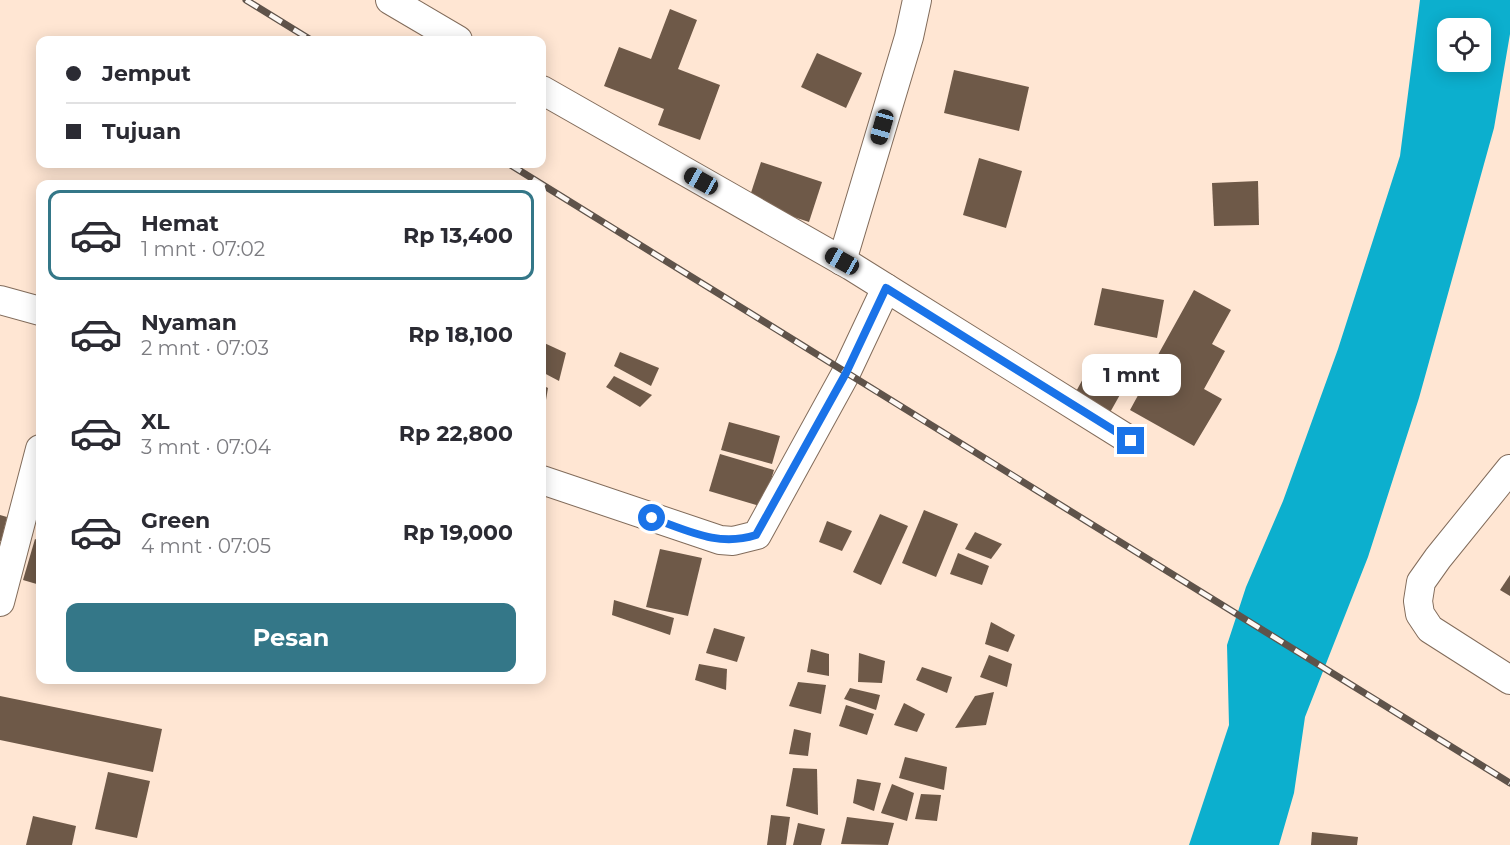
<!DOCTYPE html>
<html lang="id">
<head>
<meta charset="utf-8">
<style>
  body { margin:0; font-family:Montserrat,sans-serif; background:#f7f7f7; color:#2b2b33; height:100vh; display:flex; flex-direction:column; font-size:22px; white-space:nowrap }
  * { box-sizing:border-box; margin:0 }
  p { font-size:20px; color:#7c7c81 }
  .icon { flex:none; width:33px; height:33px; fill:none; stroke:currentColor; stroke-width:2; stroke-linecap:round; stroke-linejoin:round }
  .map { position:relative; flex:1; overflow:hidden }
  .drawer { position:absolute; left:36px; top:180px; width:510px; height:504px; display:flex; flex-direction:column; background:#fff; border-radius:12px; box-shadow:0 3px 15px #0003 }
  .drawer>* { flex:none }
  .top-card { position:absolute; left:36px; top:36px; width:510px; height:132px; border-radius:12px; box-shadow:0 3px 15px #0003; display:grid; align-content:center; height:132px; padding:0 30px; background:#fff }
  .fabs { position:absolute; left:1437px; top:18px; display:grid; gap:12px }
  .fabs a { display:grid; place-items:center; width:54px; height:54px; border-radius:12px; background:#fff; box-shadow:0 3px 15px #0003; font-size:30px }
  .end { position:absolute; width:27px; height:27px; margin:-14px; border:8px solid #1a73e8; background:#fff; box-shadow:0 0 0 3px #fff }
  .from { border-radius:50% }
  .bubble { position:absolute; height:42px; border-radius:12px; background:#fff; box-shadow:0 3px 15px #0003; font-size:20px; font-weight:700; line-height:42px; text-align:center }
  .car { position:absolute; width:18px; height:36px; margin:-18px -9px; border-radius:8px; box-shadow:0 0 4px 2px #0007; background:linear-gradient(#222 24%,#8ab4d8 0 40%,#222 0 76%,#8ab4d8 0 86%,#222 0) }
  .top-card b { display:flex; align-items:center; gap:21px; height:57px; font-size:22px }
  .top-card b+b { border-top:2px solid #e1e1e2 }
  .top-card i { width:15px; height:15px; background:#2b2b33 }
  ul { padding:10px 0 0; list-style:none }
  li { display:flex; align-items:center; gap:18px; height:90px; margin:0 12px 9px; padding:0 18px; border:3px solid transparent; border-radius:12px }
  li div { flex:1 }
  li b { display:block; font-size:22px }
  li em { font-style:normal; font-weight:700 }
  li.on { border-color:#347788 }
  li>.icon { width:54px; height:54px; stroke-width:1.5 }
  .action { display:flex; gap:12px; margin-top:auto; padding:12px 30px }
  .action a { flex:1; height:69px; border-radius:12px; background:#347788; color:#fff; font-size:24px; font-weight:700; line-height:69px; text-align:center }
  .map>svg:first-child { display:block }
  .water { fill:#0cafce; fill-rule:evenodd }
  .building { fill:#6e5948 }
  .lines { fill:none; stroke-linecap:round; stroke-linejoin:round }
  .minor-casing { stroke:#826c5b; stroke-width:30 }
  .minor { stroke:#fff; stroke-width:28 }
  .rail-casing { stroke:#5f534a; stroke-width:7 }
  .rail { stroke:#fdf8f4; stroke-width:4.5; stroke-dasharray:14; stroke-linecap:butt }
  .route { stroke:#1a73e8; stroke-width:8 }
</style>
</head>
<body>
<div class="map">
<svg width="1510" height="845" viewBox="0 0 1510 845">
  <rect width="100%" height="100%" fill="#ffe6d3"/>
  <path class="water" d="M1420,0H1510V34L1494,128L1419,398L1368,557L1305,717L1294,793L1279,845H1189L1229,725L1227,645L1246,587L1283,501L1338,349L1400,156ZM1448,28H1480V62H1448Z"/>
  <g class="building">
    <polygon points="670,9 697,20 678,69 720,85 700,140 658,125 664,109 604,86 619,47 651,59"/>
    <polygon points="817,53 862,73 846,108 801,87"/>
    <polygon points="954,70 1029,87 1019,131 944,113"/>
    <polygon points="979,158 1022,171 1006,228 963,215"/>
    <polygon points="761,162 822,182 809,222 748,202"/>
    <polygon points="1258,181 1259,225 1214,226 1212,183"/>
    <polygon points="1102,288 1164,300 1157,338 1094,325"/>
    <polygon points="1194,290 1231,310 1212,344 1225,351 1204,389 1222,399 1194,446 1130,410 1142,388 1150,392 1165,367 1154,362"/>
    <polygon points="542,342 566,353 559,381 542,372"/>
    <polygon points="620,352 659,368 651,386 614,366"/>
    <polygon points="1096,355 1131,375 1108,416 1073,397"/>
    <polygon points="614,376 652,395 640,407 606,387"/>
    <polygon points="542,385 548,388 546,400 542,398"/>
    <polygon points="729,422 780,436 772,464 721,450"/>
    <polygon points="720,454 774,470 763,507 709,491"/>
    <polygon points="924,510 958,524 936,577 902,563"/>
    <polygon points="880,514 908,526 881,585 853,572"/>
    <polygon points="0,515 7,517 1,541 0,541"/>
    <polygon points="827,521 852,531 842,551 819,542"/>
    <polygon points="975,532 1002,544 991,559 965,549"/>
    <polygon points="35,539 40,541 40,585 23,580"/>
    <polygon points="660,549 702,558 688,616 646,607"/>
    <polygon points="958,553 989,566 982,585 950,574"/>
    <polygon points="1510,575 1510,596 1500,590"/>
    <polygon points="614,600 674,618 670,635 612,615"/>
    <polygon points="991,622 1015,635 1008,652 985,644"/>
    <polygon points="714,628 745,637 737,662 706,653"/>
    <polygon points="811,649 829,654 829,676 807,672"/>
    <polygon points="859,653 885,661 882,683 858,682"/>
    <polygon points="989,655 1012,664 1007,687 980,677"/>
    <polygon points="699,664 727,669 726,690 695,680"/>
    <polygon points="922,667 952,677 947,693 916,680"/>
    <polygon points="798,682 826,685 821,714 789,706"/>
    <polygon points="850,688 880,695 876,710 844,699"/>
    <polygon points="994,692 986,725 955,728 975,696"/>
    <polygon points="0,696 162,729 153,772 0,740"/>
    <polygon points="904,703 925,714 917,732 894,725"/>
    <polygon points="846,705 874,714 867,735 839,726"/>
    <polygon points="794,729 811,733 808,756 789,754"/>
    <polygon points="905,757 947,767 944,790 899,778"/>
    <polygon points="793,768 817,769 818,815 786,806"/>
    <polygon points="108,772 150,781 137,838 95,829"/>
    <polygon points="857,779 881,783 874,811 853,803"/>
    <polygon points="892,784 914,793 907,821 881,813"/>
    <polygon points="921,794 941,795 937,821 915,819"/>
    <polygon points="771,815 790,817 786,845 767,845"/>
    <polygon points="33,816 76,826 72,845 26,845"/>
    <polygon points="847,817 894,823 888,845 841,844"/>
    <polygon points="798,823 825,829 821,845 793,845"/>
    <polygon points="1312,832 1358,837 1357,845 1311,845"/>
  </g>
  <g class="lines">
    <defs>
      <g id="minor">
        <polyline points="390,0 458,40"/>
        <polyline points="542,90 851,266 1131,441"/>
        <polyline points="842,261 909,37 917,0"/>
        <polyline points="0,300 40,311"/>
        <polyline points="1510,469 1438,558 1421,582 1418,601 1420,614 1430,629 1510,680"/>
        <polyline points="542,480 720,540 733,541 757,535 846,373 886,288"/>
        <polyline points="0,602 40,449"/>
      </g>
    </defs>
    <use href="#minor" class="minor-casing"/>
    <use href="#minor" class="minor"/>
    <defs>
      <g id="rail">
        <polyline points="246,0 311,40"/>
        <polyline points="509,164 1510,783"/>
      </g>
    </defs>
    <use href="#rail" class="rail-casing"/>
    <use href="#rail" class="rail"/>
  </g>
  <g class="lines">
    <path class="route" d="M652,518C689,531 718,547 756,535L846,373L886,288L1131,441"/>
  </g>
</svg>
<div class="fabs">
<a><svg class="icon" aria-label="locate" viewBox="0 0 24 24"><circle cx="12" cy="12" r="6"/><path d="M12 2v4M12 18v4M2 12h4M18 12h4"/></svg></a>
</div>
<i class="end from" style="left:652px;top:518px"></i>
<i class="end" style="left:1131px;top:441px"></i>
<div class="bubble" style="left:1082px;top:354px;width:99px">1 mnt</div>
<i class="car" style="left:882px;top:127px;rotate:196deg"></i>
<i class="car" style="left:701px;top:181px;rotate:299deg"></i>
<i class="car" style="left:842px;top:261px;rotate:299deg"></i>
<div class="top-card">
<b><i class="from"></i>Jemput</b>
<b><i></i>Tujuan</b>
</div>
<section class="drawer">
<ul>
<li class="on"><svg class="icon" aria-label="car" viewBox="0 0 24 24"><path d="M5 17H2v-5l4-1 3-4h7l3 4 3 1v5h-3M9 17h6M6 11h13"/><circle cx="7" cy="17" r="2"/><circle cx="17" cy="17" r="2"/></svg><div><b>Hemat</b><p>1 mnt · 07:02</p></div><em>Rp 13,400</em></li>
<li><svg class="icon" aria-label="car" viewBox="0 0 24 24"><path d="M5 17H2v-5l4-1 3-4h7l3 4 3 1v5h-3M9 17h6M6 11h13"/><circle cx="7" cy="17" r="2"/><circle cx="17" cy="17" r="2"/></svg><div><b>Nyaman</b><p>2 mnt · 07:03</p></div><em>Rp 18,100</em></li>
<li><svg class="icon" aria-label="car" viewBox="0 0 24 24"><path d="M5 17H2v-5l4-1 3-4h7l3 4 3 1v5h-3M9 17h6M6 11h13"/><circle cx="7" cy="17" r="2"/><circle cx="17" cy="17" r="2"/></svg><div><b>XL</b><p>3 mnt · 07:04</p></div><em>Rp 22,800</em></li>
<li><svg class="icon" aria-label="car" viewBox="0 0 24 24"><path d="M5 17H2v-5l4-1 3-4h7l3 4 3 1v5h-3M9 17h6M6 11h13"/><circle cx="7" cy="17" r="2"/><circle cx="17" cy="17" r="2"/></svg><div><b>Green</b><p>4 mnt · 07:05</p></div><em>Rp 19,000</em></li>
</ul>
<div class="action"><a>Pesan</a></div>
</section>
</div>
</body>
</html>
